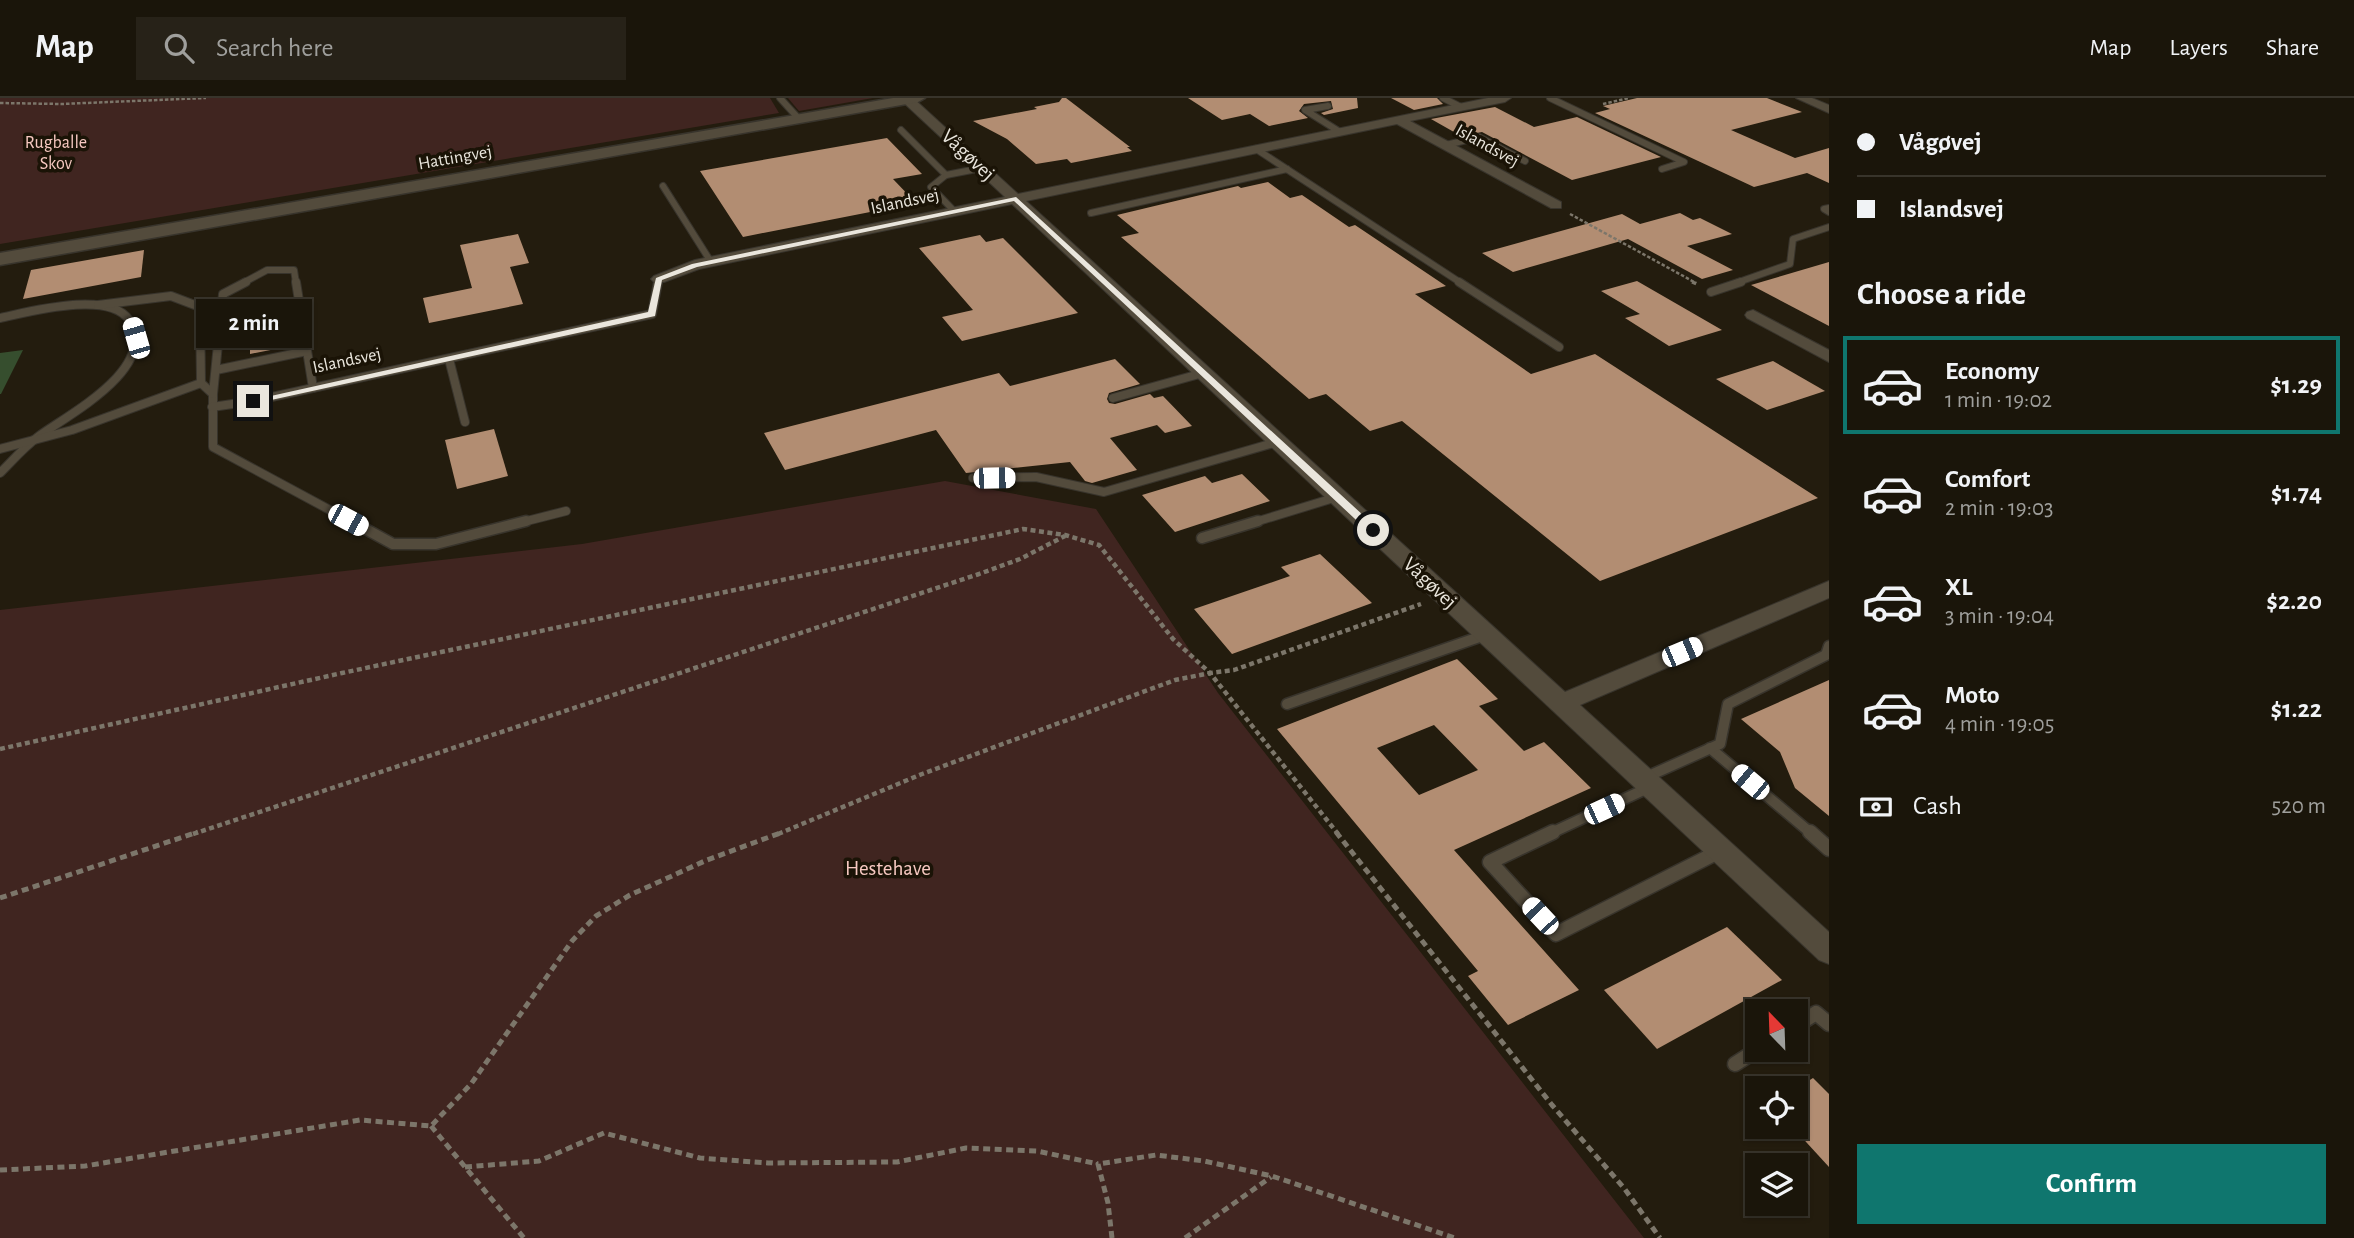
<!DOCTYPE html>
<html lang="en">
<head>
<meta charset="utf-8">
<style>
  body { margin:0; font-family:"Alegreya Sans",sans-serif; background:#272218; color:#f1f3f6; height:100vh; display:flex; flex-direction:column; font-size:26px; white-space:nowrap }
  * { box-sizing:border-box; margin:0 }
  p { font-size:23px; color:#9f9f9c }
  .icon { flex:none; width:38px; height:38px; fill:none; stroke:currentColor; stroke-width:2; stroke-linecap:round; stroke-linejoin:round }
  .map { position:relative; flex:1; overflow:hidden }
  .side { display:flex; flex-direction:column; background:#1a150a; width:525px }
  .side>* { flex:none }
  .guide { display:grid; align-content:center; height:154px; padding:0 28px; background:#1a150a }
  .needle { width:46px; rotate:337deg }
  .tools { position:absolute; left:1745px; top:901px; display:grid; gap:14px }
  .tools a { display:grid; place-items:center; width:63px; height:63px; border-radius:0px; background:#1a150a; box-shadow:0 2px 5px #0004,0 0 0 2px #38342b; font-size:35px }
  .end { position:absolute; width:32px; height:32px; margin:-16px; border:9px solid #eae6dd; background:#111; box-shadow:0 0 0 4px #111 }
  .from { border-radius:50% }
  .bubble { position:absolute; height:49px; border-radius:0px; background:#1a150a; box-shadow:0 2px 5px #0004,0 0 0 2px #38342b; font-size:23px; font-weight:700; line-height:49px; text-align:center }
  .car { position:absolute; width:21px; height:42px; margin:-21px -10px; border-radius:9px; box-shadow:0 0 5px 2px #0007; background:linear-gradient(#fff 24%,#345 0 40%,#fff 0 76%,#345 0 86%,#fff 0) }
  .guide b { display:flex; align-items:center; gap:24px; height:66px; font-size:26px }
  .guide b+b { border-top:2px solid #38342b }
  .guide i { width:18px; height:18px; background:#f1f3f6 }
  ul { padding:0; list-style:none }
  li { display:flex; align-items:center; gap:21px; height:98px; margin:0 14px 10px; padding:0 14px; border:4px solid transparent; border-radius:0px }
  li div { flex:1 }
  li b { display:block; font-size:26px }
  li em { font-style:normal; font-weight:700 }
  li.current { border-color:#0f766e }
  li>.icon { width:63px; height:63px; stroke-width:1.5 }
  h2 { padding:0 28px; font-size:32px; line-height:84px }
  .pay { display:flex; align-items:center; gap:18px; height:77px; padding:0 28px; font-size:26px }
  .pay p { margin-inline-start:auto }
  .action { display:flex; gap:14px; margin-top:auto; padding:14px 28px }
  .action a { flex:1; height:80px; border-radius:0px; background:#0f766e; color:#fff; font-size:28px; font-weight:700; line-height:80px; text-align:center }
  header { display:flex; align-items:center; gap:42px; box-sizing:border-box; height:98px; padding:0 35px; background:#1a150a; border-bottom:2px solid #38342b }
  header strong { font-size:33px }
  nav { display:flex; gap:38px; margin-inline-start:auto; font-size:24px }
  .search { width:490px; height:63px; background:#272218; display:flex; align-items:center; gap:18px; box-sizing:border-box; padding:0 24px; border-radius:0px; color:#9f9f9c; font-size:26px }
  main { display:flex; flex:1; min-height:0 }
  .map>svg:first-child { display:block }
  .green { fill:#402520 }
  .water { fill:#364e2e }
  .building { fill:#b28d72; fill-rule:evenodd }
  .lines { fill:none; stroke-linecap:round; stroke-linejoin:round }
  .service-far3-casing { stroke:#38342c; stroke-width:8 }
  .service-far2-casing { stroke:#38342c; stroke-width:10 }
  .service-far1-casing { stroke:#38342c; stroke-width:13 }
  .service-casing { stroke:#38342c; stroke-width:17 }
  .minor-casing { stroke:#38342c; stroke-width:2 }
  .tertiary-casing { stroke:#38342c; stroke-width:3 }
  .path-far3 { stroke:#7c766a; stroke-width:2.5; stroke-dasharray:3.5 2; stroke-linecap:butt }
  .path-far2 { stroke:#7c766a; stroke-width:3.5; stroke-dasharray:4.5 2.5; stroke-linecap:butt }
  .path-far1 { stroke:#7c766a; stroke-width:4.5; stroke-dasharray:5 3.5; stroke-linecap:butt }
  .path { stroke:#7c766a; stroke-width:5; stroke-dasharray:7 4.5; stroke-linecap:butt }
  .service-far3 { stroke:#534b3c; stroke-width:6 }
  .service-far2 { stroke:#534b3c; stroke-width:8 }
  .service-far1 { stroke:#534b3c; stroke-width:10 }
  .service { stroke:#534b3c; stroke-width:14 }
  .minor { fill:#534b3c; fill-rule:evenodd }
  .tertiary { fill:#534b3c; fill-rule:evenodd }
  .route { fill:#eae6dd }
  .labels { text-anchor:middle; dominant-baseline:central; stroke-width:7; stroke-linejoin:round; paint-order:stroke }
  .far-park-label { font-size:18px; fill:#f6c8c0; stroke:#1a1306 }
  .far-street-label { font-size:18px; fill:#eae6dd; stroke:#1a1306 }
  .street-label { font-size:21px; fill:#eae6dd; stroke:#1a1306 }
  .park-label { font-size:21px; fill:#f6c8c0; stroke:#1a1306 }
</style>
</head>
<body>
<header>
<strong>Map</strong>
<div class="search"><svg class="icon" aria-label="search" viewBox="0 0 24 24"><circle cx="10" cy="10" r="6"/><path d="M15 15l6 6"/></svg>Search here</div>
<nav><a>Map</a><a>Layers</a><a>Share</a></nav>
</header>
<main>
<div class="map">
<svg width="1829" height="1140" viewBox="0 0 1829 1140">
  <rect width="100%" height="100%" fill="#231c0e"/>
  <g class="green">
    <polygon points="0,0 770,0 779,15 0,146"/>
    <polygon points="788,0 873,0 799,13"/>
    <polygon points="945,383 1096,411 1218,595 1644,1140 0,1140 0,512 582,446"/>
  </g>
  <polygon class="water" points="23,252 1,296 0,296 0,255"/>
  <g class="building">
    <polygon points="1062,0 1066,0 1130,49 1127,49 1132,53 1071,65 1067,61 1036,66 1007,41 973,23 1037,11 1034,9 1059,4"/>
    <polygon points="1188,0 1357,0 1358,10 1324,17 1321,15 1333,11 1331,3 1304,6 1299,13 1308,20 1269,28 1250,16 1222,22"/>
    <polygon points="1391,0 1437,0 1443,6 1414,12"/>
    <polygon points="1637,0 1767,0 1802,14 1731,32 1795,60 1829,50 1829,85 1807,75 1754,89 1595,15 1610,11 1603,8"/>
    <polygon points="1495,9 1534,29 1577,19 1661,59 1572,82 1482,34 1461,38 1431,21"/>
    <polygon points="887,40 922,76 893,81 916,105 743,139 700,73"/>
    <polygon points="1268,84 1290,100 1302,97 1349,129 1355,127 1446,188 1415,196 1531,276 1595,256 1818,400 1600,483 1402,323 1370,333 1326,296 1309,301 1121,139 1139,135 1117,117 1238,88 1241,90"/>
    <polygon points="1680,115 1693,122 1700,120 1732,136 1687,148 1733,172 1702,181 1628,141 1513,174 1482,155 1622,116 1640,126"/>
    <polygon points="518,136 529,165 510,169 523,206 429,225 423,200 472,190 460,147"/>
    <polygon points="980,137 986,144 1003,140 1078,215 962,243 942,219 973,212 919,150"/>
    <polygon points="144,152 141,179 23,201 31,172"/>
    <polygon points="1829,164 1829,228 1751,187"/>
    <polygon points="1637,183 1722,232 1669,248 1625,220 1640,216 1601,193"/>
    <polygon points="288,200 291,248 250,256 250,207"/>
    <polygon points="1115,261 1140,286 1109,295 1107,301 1109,305 1115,306 1150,296 1154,300 1163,298 1192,328 1165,335 1157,327 1110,340 1137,372 1092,385 1085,383 1070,364 966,375 936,332 785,372 764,335 999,275 1010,288"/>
    <polygon points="1773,263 1825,293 1767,312 1716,281"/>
    <polygon points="494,331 508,378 457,391 445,342"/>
    <polygon points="1242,376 1270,403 1175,434 1142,397 1205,378 1212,385"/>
    <polygon points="1320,456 1372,505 1232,556 1194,511 1290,478 1281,469"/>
    <path d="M1457,561L1498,601L1479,608L1524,653L1544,644L1591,690L1454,752L1579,892L1508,927L1468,878L1478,873L1277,631ZM1434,627L1478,672L1419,697L1377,650Z"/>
    <polygon points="1829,582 1829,718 1795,690 1780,654 1741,621"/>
    <polygon points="1727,829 1782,882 1657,951 1604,892"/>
    <polygon points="1813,980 1829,996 1829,1069 1796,1033 1796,991"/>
  </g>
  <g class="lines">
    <defs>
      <g id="service-far3">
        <polyline points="780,0 799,21"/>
        <polyline points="1443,0 1461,9"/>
        <polyline points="1550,0 1684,64 1662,71"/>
        <polyline points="1328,8 1305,12 1340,34"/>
        <polyline points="901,32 946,77 931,89 955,114"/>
        <polyline points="1446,47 1479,39 1525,63"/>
        <polyline points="1256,51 1461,185"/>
        <polyline points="946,77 982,70"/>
        <polyline points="663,88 711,164"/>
        <polyline points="1829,110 1824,111 1829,114"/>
        <polyline points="1091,115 1287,71"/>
        <polyline points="243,185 267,172 294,172 296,185"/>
        <polyline points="658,185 659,181"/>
        <polyline points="1736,185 1790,166 1793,141 1829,129"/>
      </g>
      <g id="service-far2">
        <polyline points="296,184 313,290"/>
        <polyline points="1459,184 1559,249"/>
        <polyline points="1711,194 1741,184"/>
        <path d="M0,220C29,214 109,192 129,222C159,270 69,316 39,338C24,349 13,362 0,375"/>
        <polyline points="449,261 465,324"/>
        <polyline points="216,272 307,253"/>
        <polyline points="201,285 213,296 213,349 354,425"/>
        <polyline points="213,296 223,196 246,184"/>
        <polyline points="1113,300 1203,275"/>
        <polyline points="212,309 253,303 652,216 658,184"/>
        <polyline points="0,351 72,332 201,285 200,209 171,198 98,207"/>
        <polyline points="973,380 1036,379 1104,394 1277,344"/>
        <polyline points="519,425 566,413"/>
        <polyline points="1252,425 1337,399"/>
      </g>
      <g id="service-far1">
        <polyline points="351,423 393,446 436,446 526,423"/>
        <polyline points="1202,440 1258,423"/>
        <polyline points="1287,606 1485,537"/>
        <polyline points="1710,650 1812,736"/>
        <polyline points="1644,680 1720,646 1728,606 1826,557 1829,548"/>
        <polyline points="1549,736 1650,689"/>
      </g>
      <g id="service">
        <polyline points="1553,734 1490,764 1556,836 1720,753"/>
        <polyline points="1810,734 1829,751"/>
        <polyline points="1796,928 1816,915 1829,926"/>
        <polyline points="1735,966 1757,952"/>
      </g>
      <g id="minor">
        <polygon points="903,0 913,0 1018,96 1488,0 1511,0 1505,4 1410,23 1561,104 1561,110 1551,110 1397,26 1026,103 1565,594 1829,483 1829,500 1580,607 1829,834 1829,866 1819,862 1012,106 699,171 664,184 654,184 651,181 654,178 695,162 1005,99 904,5"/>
        <polygon points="1796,0 1812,0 1829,7 1829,15"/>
        <polygon points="1753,212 1829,252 1829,264 1747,220 1745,217 1747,214"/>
      </g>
      <polygon id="tertiary" points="893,0 925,0 918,4 0,167 0,155"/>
    </defs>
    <use href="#service-far3" class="service-far3-casing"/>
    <use href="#service-far2" class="service-far2-casing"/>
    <use href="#service-far1" class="service-far1-casing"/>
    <use href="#service" class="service-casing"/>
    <use href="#minor" class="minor-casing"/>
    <use href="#tertiary" class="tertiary-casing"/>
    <g class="path-far3">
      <polyline points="0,5 61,6 206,0"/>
      <polyline points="1603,6 1629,0"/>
      <polyline points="1570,116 1696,185"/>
    </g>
    <polyline class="path-far2" points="1692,184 1697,186"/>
    <g class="path-far1">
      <polyline points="0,651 342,575 1023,431 1065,437 1099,447 1173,541 1210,575 1234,572 1421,506"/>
      <polyline points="193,736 979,476 1020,461 1065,438"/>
      <polyline points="778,736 922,676 1175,582 1210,575 1338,736"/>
    </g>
    <g class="path">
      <polyline points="1336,734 1552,1007 1624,1090 1660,1140"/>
      <polyline points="0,800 198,734"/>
      <polyline points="431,1028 524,1140"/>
      <polyline points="465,1069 539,1063 604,1035 700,1060 768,1065 897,1064 966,1050 1037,1053 1098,1066"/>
      <polyline points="0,1072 85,1068 360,1022 431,1028 471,986 572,843 596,818 630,797 707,762 783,734"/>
      <polyline points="1112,1140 1108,1105 1098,1066 1156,1057 1204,1063 1272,1078 1455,1140"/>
      <polyline points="1185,1140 1271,1079"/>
    </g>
    <use href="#service-far3" class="service-far3"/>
    <use href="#service-far2" class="service-far2"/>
    <use href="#service-far1" class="service-far1"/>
    <use href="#service" class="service"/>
    <use href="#minor" class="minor"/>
    <use href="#tertiary" class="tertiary"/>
  </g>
  <polygon class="route" points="1016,99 1376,429 1376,434 1369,434 1014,103 697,169 662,182 655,218 253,306 248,303 648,214 656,180 692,166"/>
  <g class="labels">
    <g class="far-park-label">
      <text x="56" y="45">Rugballe<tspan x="56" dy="21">Skov</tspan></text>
    </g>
    <g class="far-street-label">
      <text transform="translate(1487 48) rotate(29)">Islandsvej</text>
      <text transform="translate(455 60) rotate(-10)">Hattingvej</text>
      <text transform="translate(905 104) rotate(-12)">Islandsvej</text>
      <text transform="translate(347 263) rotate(-12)">Islandsvej</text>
    </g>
    <g class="street-label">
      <text transform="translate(968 57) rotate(43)">Vågøvej</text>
      <text transform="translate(1430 485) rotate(43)">Vågøvej</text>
    </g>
    <g class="park-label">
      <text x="888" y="770">Hestehave</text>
    </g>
  </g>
</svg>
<div class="tools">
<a><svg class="needle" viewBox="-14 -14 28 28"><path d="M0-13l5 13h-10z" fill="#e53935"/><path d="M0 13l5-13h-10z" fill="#9f9f9c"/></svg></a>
<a><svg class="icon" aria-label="locate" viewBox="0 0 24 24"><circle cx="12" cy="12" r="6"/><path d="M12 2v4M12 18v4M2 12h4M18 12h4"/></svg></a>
<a><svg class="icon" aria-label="layers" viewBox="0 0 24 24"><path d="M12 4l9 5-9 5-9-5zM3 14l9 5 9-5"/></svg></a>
</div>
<i class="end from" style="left:1373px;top:432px"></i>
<i class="end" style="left:253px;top:303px"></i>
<div class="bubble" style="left:196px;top:201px;width:116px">2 min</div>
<i class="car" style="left:136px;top:240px;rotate:344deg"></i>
<i class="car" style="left:994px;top:380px;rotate:89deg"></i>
<i class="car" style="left:348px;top:422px;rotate:118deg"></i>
<i class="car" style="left:1682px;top:554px;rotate:67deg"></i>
<i class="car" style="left:1750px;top:684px;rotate:310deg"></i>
<i class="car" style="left:1604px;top:711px;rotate:65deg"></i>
<i class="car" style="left:1540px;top:818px;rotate:317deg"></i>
</div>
<section class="side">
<div class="guide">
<b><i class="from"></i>Vågøvej</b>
<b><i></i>Islandsvej</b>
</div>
<h2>Choose a ride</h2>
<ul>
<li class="current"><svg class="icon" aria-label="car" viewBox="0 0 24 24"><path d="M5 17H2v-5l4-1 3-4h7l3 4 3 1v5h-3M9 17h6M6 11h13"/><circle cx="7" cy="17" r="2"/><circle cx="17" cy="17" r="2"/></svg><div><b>Economy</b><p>1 min · 19:02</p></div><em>$1.29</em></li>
<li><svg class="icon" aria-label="car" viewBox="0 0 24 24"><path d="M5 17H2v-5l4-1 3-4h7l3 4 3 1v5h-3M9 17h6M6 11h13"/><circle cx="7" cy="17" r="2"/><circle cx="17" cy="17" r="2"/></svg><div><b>Comfort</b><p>2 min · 19:03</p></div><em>$1.74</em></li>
<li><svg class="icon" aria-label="car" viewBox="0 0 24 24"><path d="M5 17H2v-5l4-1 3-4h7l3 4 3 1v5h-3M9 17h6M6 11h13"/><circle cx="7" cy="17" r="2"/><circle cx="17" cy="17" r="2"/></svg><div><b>XL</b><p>3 min · 19:04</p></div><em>$2.20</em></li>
<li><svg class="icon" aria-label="car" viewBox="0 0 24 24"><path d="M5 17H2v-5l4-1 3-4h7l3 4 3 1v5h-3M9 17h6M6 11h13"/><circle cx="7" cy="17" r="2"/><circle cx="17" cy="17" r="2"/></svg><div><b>Moto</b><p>4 min · 19:05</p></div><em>$1.22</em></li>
</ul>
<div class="pay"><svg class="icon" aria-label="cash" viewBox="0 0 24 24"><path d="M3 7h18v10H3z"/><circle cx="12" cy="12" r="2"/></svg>Cash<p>520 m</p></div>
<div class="action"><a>Confirm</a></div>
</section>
</main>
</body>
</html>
